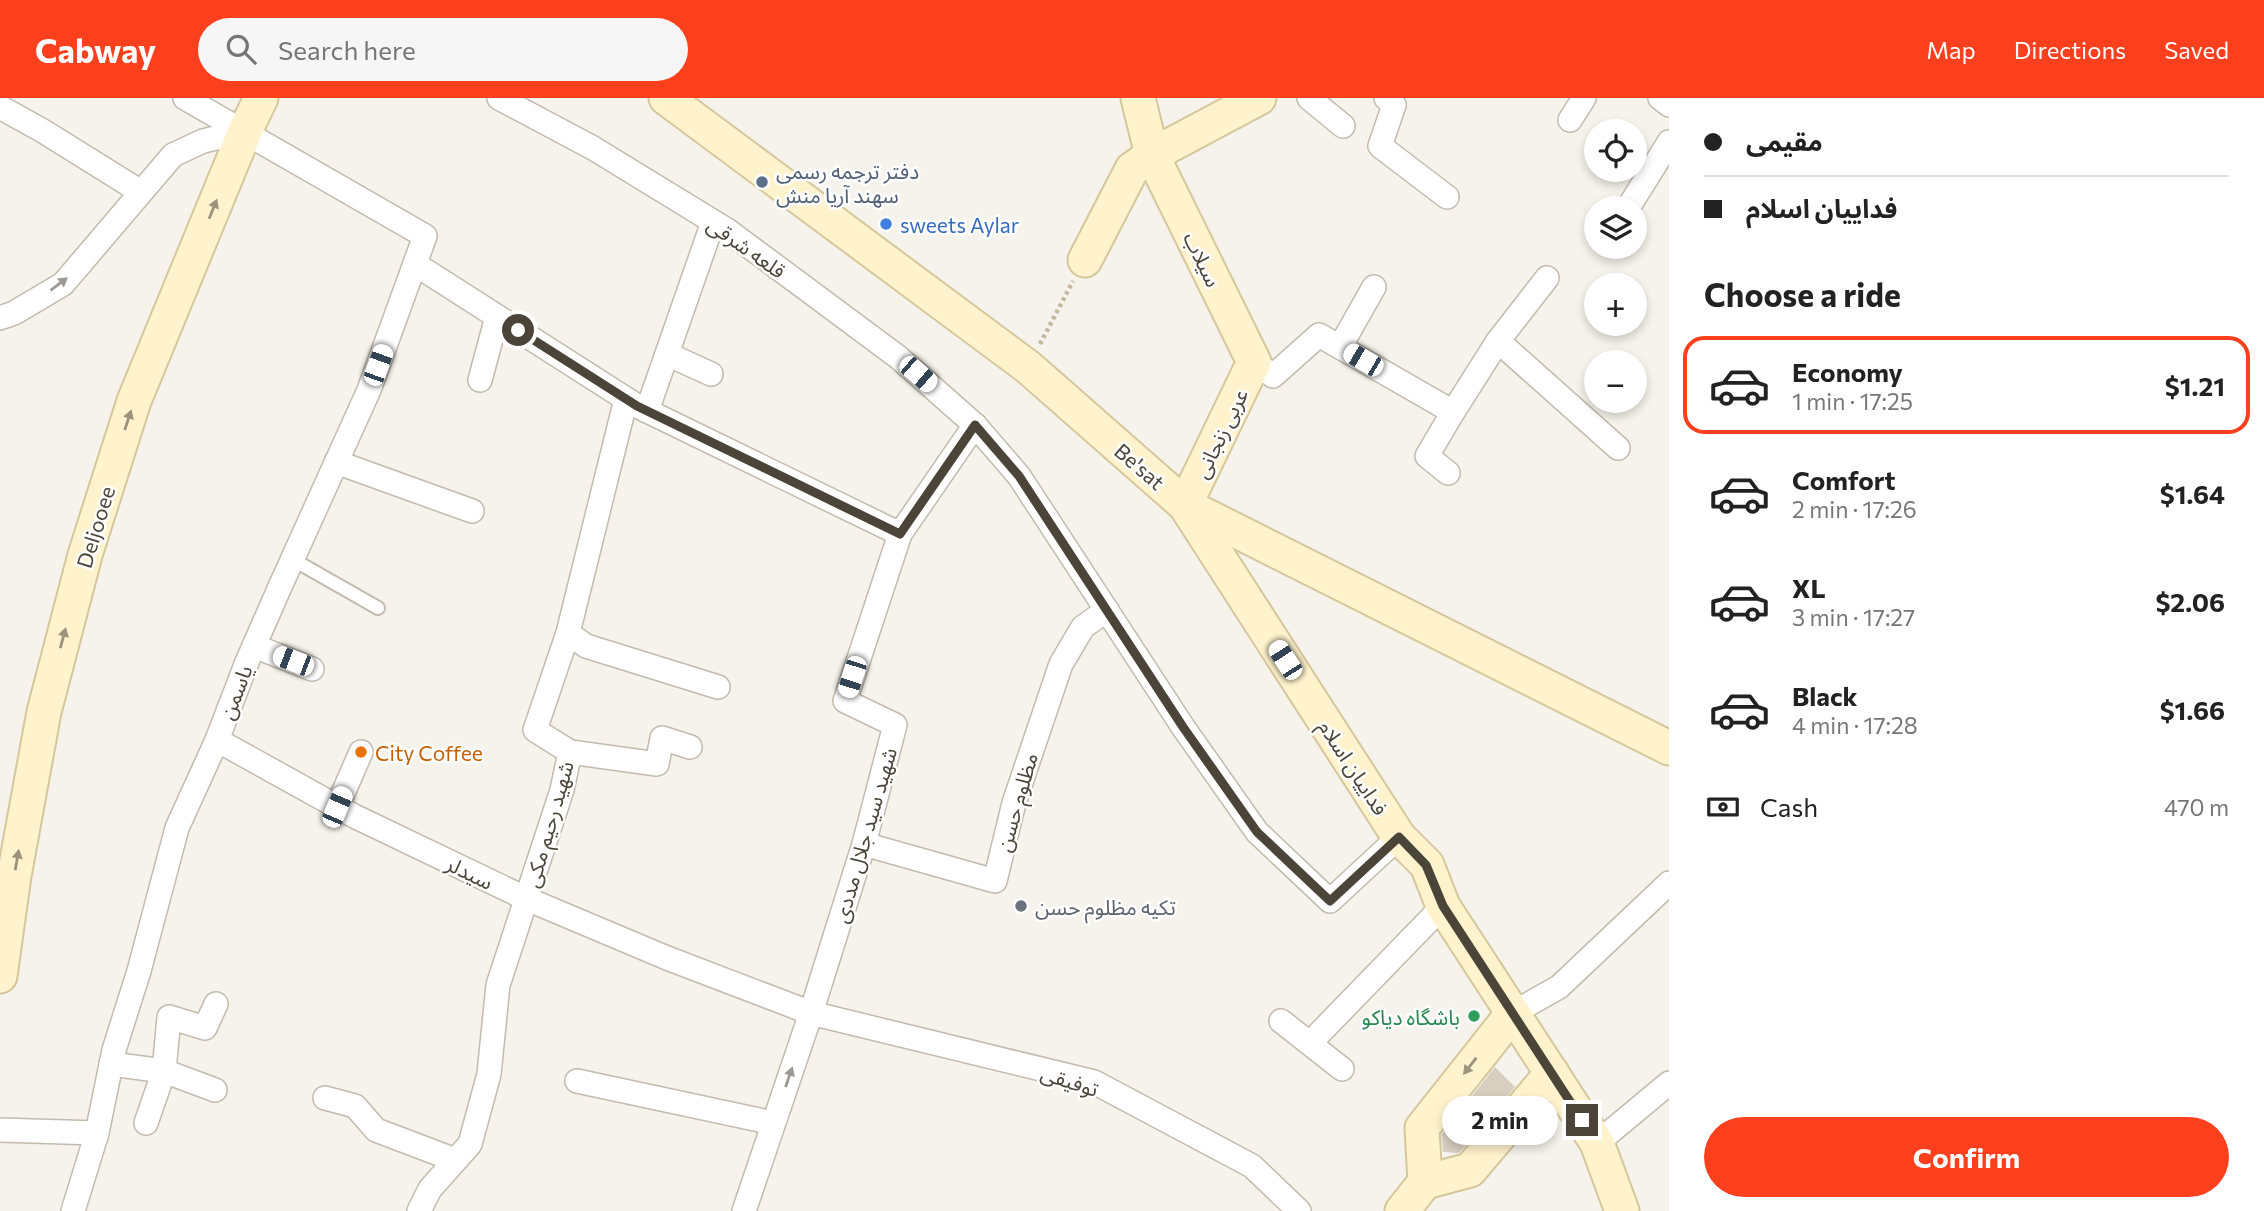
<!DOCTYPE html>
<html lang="en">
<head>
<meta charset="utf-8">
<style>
  body { margin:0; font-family:Commissioner,"Noto Sans Arabic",sans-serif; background:#f6f6f6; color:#222; height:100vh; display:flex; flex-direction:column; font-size:26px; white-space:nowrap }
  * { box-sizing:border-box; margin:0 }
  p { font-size:23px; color:#767676 }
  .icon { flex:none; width:38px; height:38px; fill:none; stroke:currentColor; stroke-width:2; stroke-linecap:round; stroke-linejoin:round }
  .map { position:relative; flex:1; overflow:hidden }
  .sheet { display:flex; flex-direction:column; background:#fff; width:595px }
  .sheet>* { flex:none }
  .top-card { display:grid; align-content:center; height:154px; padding:0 35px; background:#fff }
  .buttons { position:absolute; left:1584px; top:21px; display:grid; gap:14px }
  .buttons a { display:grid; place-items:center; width:63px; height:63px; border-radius:50%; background:#fff; box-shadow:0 4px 10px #0003; font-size:35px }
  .end { position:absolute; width:32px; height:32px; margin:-16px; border:9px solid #4b4439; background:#fff; box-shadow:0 0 0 4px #fff }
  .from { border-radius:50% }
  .bubble { position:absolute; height:49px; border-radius:24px; background:#fff; box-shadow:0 4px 10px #0003; font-size:23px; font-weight:700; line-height:49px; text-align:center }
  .car { position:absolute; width:21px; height:42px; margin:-21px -10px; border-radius:9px; box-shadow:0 0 5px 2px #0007; background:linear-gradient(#fff 24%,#345 0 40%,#fff 0 76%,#345 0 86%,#fff 0) }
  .top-card b { display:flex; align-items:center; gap:24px; height:66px; font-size:26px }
  .top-card b+b { border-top:2px solid #e0e0e0 }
  .top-card i { width:18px; height:18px; background:#222 }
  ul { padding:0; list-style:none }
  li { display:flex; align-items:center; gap:21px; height:98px; margin:0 14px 10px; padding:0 21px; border:4px solid transparent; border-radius:21px }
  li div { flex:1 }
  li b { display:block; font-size:26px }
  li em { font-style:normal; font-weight:700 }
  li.active { border-color:#fc3f1d }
  li>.icon { width:63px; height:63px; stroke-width:1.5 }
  h2 { padding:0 35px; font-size:32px; line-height:84px }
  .pay { display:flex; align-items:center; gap:18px; height:77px; padding:0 35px; font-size:26px }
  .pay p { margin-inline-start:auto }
  .action { display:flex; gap:14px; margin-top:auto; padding:14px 35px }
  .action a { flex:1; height:80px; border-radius:42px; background:#fc3f1d; color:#fff; font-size:28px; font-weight:700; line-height:80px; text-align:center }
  header { display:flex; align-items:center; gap:42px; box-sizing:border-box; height:98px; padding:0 35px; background:#fc3f1d; color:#fff }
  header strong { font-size:33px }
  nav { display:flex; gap:38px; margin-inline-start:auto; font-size:24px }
  .search { width:490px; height:63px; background:#f6f6f6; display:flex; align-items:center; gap:18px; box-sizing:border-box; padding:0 24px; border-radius:38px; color:#767676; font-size:26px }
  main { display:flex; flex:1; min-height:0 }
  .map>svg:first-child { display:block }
  .building { fill:#d8cfc1 }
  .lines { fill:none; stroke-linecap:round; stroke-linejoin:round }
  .lane-casing { stroke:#c2bbae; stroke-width:16 }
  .street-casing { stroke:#c2bbae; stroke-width:26 }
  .secondary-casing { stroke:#d6c79b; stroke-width:37 }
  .path { stroke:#c4b79f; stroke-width:4.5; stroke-dasharray:3.5 3.5; stroke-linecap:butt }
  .lane { stroke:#fff; stroke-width:12 }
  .street { stroke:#fff; stroke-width:23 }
  .secondary { stroke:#fff3cd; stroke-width:33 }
  .oneway { fill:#9c937c }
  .oneway2 { fill:#9c9892 }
  .route { stroke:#4b4439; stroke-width:9 }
  .service-dot { fill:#5c6f8a; stroke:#fff; stroke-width:2.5 }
  .shop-dot { fill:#3f7fe0; stroke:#fff; stroke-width:2.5 }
  .food-dot { fill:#e8710a; stroke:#fff; stroke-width:2.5 }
  .worship-dot { fill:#6b7280; stroke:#fff; stroke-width:2.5 }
  .leisure-dot { fill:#2e9e5b; stroke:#fff; stroke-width:2.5 }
  .labels { text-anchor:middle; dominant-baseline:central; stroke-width:5; stroke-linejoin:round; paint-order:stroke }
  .service-label { font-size:21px; fill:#4e5e75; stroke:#fff; text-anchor:start }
  .shop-label { font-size:21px; fill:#366cbe; stroke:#fff; text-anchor:start }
  .street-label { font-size:21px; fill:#4b4439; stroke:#fff }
  .food-label { font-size:21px; fill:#c56008; stroke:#fff; text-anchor:start }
  .worship-label { font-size:21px; fill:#5b616d; stroke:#fff; text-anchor:start }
  .leisure-label { font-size:21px; fill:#27864d; stroke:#fff; text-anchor:end }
</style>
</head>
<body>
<header>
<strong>Cabway</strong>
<div class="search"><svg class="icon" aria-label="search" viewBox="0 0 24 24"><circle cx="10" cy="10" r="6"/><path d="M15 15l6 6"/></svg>Search here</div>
<nav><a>Map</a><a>Directions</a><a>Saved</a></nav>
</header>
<main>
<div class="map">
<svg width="1669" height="1113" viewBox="0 0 1669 1113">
  <rect width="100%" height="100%" fill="#f6f3ec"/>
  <polygon class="building" points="1495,969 1515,989 1459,1055 1443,1054 1442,1036"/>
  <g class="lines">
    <defs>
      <polyline id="lane" points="292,461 378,510"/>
      <g id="street">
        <polyline points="499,0 593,50 727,132 898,259 975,327 1019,378 1183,629 1257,734 1330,803 1399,739"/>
        <polyline points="1309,0 1343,28"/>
        <polyline points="1386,0 1394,7 1380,48 1447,99"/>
        <polyline points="1660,0 1669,7"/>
        <polyline points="0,9 43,33 141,94"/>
        <polyline points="1570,22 1584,0"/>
        <polyline points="1628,110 1669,44"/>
        <polyline points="415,166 637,308 900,436"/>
        <polyline points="0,220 14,215 63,186 173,57 203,43 245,33"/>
        <polyline points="1498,243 1618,350"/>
        <polyline points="1340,249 1374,189"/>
        <polyline points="667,256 711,276"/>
        <polyline points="1254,264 1273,278 1319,237 1453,314 1498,243 1547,180"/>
        <polyline points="480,282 497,219"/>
        <polyline points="626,301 568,535 535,632 570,654 657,666 662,640 690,649"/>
        <polyline points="647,313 713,124"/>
        <polyline points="336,364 472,413"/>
        <polyline points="1448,375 1427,358 1453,314"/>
        <polyline points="568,535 586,548 718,589"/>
        <polyline points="254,548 312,571"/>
        <polyline points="217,642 354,718 527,801 667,860 811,915 1094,984 1252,1068 1299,1113"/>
        <polyline points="337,709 361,654"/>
        <polyline points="864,746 995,783 1014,705 1061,566 1083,529 1107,512"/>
        <polyline points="1513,915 1559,889 1669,785"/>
        <polyline points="1281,923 1342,971"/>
        <polyline points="1310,945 1443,808"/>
        <polyline points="111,966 164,973 215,992"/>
        <polyline points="577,983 773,1025"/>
        <polyline points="325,1000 355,1008 376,1032 455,1062"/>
        <polyline points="146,1025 164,973 169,919 205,930 216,906"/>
        <polyline points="0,1032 97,1035 114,952 139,873 177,730 217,642 247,564 279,491 369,292 425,138 185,0"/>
        <polyline points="1597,1045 1669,985"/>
        <polyline points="73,1113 97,1035"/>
        <polyline points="419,1113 430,1091 470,1046 489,976 498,887 562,692 570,654"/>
        <polyline points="744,1113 811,915 864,746 895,627 845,603 900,436 975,327"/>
      </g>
      <g id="secondary">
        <polyline points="666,0 1028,269 1185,407 1669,650"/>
        <polyline points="1138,0 1152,57 1254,264 1185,407 1399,739 1427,767 1443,808 1597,1045 1622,1113"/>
        <polyline points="1085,162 1132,71 1152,57 1259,0"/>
        <polyline points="0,878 14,778 44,614 85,457 134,303 245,33 261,0"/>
        <polyline points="1425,1084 1422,1030 1513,915"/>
        <polyline points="1425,1084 1470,1072 1552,975"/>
        <polyline points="1402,1113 1425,1084"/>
      </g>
    </defs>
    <use href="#lane" class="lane-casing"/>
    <use href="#street" class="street-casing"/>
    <use href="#secondary" class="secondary-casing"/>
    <polyline class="path" points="1040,246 1073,183"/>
    <use href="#lane" class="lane"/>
    <use href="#street" class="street"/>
    <use href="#secondary" class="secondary"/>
  </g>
  <defs><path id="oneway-solid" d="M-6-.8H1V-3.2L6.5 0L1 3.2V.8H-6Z" transform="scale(1.75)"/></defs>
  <g class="oneway">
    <use href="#oneway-solid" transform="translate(213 111) rotate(-68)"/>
    <use href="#oneway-solid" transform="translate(128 322) rotate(-72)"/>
    <use href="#oneway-solid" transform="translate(63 540) rotate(-75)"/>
    <use href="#oneway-solid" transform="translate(17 762) rotate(-80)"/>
    <use href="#oneway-solid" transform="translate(1470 968) rotate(128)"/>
  </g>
  <g class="oneway2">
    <use href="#oneway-solid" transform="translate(59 186) rotate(-37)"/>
    <use href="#oneway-solid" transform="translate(789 979) rotate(-71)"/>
  </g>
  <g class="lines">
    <polyline class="route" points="518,232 637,308 900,436 975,327 1019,378 1183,629 1257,734 1330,803 1399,739 1426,767 1443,808 1582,1022"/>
  </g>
  <circle class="service-dot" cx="762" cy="84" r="7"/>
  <circle class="shop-dot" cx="886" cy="126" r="7"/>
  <circle class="food-dot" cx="361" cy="654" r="7"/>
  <circle class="worship-dot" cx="1021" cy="808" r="7"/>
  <circle class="leisure-dot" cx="1474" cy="918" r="7"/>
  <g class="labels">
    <g class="service-label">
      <text x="776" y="72">دفتر ترجمه رسمی<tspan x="776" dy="24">سهند آریا منش</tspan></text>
    </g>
    <g class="shop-label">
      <text x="900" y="126">sweets Aylar</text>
    </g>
    <g class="street-label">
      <text transform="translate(747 149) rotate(35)">قلعه شرقی</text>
      <text transform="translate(1203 161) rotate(64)">سیلاب</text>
      <text transform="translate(1220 335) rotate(-64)">عربی زنجانی</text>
      <text transform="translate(1140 368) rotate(41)">Be'sat</text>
      <text transform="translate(95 429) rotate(-73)">Deljooee</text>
      <text transform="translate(235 594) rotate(-69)">یاسمن</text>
      <text transform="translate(1354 669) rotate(57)">فداییان اسلام</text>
      <text transform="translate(1016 704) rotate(-74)">مظلوم حسن</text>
      <text transform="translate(548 726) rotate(-74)">شهید رحیم مکی</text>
      <text transform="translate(864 737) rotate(-74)">شهید سید جلال مددی</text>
      <text transform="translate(470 774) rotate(26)">سیدلر</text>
      <text transform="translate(1070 982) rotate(18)">توفیقی</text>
    </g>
    <g class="food-label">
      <text x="375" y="654">City Coffee</text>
    </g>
    <g class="worship-label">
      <text x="1035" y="808">تکیه مظلوم حسن</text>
    </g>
    <g class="leisure-label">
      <text x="1460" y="918">باشگاه دیاکو</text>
    </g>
  </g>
</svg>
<div class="buttons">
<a><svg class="icon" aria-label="locate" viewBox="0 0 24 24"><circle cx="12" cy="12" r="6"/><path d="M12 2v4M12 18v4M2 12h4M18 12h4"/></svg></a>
<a><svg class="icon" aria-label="layers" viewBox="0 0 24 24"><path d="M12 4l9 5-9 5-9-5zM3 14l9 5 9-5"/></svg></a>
<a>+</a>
<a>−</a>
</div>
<i class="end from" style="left:518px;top:232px"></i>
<i class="end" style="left:1582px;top:1022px"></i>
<div class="bubble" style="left:1442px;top:998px;width:116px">2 min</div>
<i class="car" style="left:1363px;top:262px;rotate:300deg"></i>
<i class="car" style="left:378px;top:267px;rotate:20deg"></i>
<i class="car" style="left:918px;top:276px;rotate:131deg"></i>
<i class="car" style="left:1285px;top:562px;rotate:327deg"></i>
<i class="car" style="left:293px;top:563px;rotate:291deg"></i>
<i class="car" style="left:852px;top:579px;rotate:198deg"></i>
<i class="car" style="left:337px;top:709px;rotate:23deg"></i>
</div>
<section class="sheet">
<div class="top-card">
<b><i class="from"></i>مقیمی</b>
<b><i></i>فداییان اسلام</b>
</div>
<h2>Choose a ride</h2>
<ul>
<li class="active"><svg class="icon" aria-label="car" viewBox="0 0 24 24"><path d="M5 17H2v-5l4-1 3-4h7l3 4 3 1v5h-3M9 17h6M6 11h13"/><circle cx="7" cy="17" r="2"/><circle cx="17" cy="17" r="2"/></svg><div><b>Economy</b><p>1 min · 17:25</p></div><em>$1.21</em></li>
<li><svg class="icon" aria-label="car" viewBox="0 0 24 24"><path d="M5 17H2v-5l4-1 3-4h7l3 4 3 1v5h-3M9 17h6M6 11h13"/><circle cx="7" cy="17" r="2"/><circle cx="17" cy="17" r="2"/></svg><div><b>Comfort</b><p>2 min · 17:26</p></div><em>$1.64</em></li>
<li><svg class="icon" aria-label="car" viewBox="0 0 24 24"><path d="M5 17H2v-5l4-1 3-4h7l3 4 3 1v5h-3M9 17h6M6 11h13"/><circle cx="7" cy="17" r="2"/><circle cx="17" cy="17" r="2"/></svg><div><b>XL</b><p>3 min · 17:27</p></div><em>$2.06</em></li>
<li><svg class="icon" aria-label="car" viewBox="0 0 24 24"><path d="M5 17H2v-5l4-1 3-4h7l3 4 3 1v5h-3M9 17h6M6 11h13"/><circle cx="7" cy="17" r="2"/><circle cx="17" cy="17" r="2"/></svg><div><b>Black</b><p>4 min · 17:28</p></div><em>$1.66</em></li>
</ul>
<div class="pay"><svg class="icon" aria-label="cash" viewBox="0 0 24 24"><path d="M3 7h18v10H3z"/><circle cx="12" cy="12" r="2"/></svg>Cash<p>470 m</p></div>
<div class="action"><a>Confirm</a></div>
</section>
</main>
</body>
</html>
